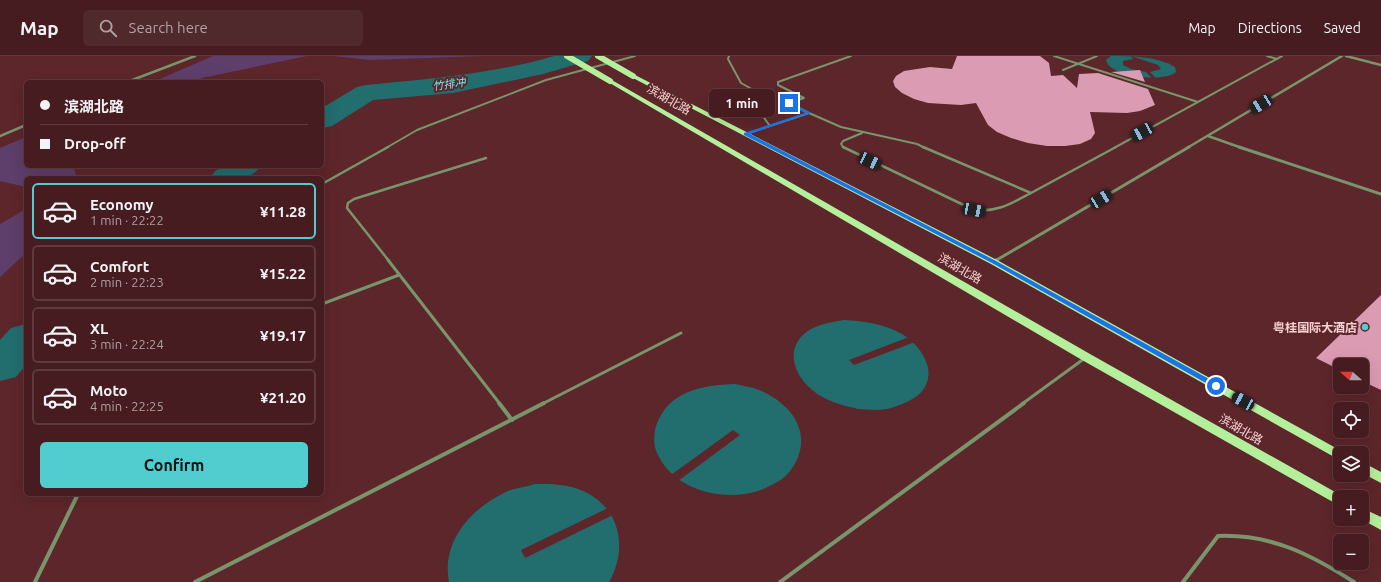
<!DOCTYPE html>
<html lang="en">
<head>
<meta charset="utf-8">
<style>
  body { margin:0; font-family:Ubuntu,"Noto Sans SC",sans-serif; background:#50292d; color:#f1f3f6; height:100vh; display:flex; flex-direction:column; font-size:15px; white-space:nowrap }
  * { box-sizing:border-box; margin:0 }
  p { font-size:13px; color:#b0a1a5 }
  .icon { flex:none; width:22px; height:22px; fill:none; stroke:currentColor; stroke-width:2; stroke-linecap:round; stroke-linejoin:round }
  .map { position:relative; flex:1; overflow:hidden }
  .sheet { position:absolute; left:24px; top:120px; width:300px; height:320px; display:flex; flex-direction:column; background:#461c20; border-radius:6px; box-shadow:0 4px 16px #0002,0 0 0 1px #5e3a3e }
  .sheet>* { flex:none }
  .hud { position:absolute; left:24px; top:24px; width:300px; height:88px; border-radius:6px; box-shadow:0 4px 16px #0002,0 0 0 1px #5e3a3e; display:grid; align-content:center; height:88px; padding:0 16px; background:#461c20 }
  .needle { width:26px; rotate:291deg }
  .buttons { position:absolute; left:1333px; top:302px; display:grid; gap:8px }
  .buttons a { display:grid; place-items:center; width:36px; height:36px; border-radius:6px; background:#461c20; box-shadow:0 4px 16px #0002,0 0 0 1px #5e3a3e; font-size:20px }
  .end { position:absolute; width:18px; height:18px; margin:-9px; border:5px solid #1a73e8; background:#fff; box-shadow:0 0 0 2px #fff }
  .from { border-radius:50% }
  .bubble { position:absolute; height:28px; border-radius:6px; background:#461c20; box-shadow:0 4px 16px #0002,0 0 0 1px #5e3a3e; font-size:13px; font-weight:700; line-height:28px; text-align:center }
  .car { position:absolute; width:12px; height:24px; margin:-12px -6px; border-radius:5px; box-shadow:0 0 3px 1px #0007; background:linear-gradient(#222 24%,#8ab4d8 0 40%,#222 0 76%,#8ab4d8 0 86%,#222 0) }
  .hud b { display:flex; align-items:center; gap:14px; height:38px; font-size:15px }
  .hud b+b { border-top:1px solid #5e3a3e }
  .hud i { width:10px; height:10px; background:#f1f3f6 }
  ul { padding:7px 0 0; list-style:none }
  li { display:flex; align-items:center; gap:12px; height:56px; margin:0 8px 6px; padding:0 8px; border:2px solid #5e3a3e; border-radius:6px }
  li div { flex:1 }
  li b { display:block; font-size:15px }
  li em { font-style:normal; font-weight:700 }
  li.selected { border-color:#52cdcf }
  li>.icon { width:36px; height:36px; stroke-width:1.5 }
  .button { display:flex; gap:8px; margin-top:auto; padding:8px 16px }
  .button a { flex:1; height:46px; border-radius:6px; background:#52cdcf; color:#111; font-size:16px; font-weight:700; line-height:46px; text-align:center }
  header { display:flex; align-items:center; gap:24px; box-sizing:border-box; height:56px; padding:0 20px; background:#461c20; border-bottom:1px solid #5e3a3e }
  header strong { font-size:19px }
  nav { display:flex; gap:22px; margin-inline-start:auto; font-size:14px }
  .search { width:280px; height:36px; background:#50292d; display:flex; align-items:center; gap:10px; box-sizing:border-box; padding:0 14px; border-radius:6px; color:#b0a1a5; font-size:15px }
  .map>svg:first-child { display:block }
  .green { fill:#5e3e6a }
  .water { fill:#226d6e }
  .pier { fill:#5d262b }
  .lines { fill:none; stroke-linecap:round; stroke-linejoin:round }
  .river { fill:#226d6e; fill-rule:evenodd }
  .building { fill:#db9bb2 }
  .service-far3 { stroke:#78956c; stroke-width:2 }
  .service-far2 { stroke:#78956c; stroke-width:2.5 }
  .service-far1 { stroke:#78956c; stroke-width:3 }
  .service { stroke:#78956c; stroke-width:4 }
  .pedestrian { stroke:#78956c; stroke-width:2.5 }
  .minor-far2 { stroke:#78956c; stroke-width:2.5 }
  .minor-far1 { stroke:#78956c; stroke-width:3 }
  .minor { stroke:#78956c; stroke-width:4 }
  .primary { fill:#b4ef9b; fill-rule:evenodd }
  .primary-bridge { stroke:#b4ef9b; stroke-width:6 }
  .route { fill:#1a73e8 }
  .poi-dot { fill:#52cdcf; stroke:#5d262b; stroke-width:1.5 }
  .labels { text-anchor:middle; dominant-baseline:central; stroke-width:4; stroke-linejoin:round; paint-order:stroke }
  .far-water-label { font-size:11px; font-style:italic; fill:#65eef0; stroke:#5d262b }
  .street-label { font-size:12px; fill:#f6d2d3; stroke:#5d262b }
  .poi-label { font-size:12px; font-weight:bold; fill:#f6d2d3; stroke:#5d262b; text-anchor:end }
</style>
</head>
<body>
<header>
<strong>Map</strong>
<div class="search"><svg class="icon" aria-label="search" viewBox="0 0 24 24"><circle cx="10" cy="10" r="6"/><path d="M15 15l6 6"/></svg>Search here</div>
<nav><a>Map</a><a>Directions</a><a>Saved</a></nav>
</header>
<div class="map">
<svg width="1381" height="526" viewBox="0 0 1381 526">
  <rect width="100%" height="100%" fill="#5d262b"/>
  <g class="green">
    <polygon points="213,0 307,0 202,22 195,26 153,26"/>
    <polygon points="334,0 483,0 369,4"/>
    <polygon points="26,81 26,110 73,110 77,122 26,122 26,131 0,125 0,92"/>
    <polygon points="26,153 26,197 0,221 0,168"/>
  </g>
  <g class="water">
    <path d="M1111,0C1133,0 1156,0 1175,11L1176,16C1164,27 1109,21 1106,4Z"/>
    <path d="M844,264C865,265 884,268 902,278C920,289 938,314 923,334C916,343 905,347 894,351C884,355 869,354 858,353C846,350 832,347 821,340C797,326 780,294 809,274C820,268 832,266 844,264Z"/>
    <path d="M735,328C743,330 752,331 759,334C786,345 810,370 798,401C794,411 787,421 777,426C771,429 765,433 758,435C722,446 673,434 657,397C653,389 654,378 656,370C668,335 702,329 735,328Z"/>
    <path d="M535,428C552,428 568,428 583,435C621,452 628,493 609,526H449C441,485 472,451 508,435C516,432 526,431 535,428Z"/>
  </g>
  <g class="pier">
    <polygon points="1131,0 1158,9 1161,13 1150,16 1157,23 1153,23 1146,16 1131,13 1123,9 1123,5 1133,3"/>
    <polygon points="909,281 915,286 854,309 849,304"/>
    <polygon points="733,374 740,379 678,425 671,419"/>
    <polygon points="608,452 613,459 525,502 521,494"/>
  </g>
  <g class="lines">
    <g class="river">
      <path d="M554,0H592L588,5L543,18L453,37L373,44L332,70L322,72V52L357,31L366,29C429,23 493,18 554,0Z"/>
      <path d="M224,110H261C249,127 229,122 210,122L215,115Z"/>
      <polygon points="26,268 26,309 16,321 0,325 0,284 11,272"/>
    </g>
  </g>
  <g class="building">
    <polygon points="957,0 1040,0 1049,7 1051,20 1063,19 1077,32 1079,18 1098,17 1148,33 1155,49 1140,55 1127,57 1090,56 1095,77 1091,83 1080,88 1065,90 1047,90 1028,87 1011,82 997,76 988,69 976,47 961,49 928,47 914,43 902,37 895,31 893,25 896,20 904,15 930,11 952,13"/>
    <polygon points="1140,14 1145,26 1111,16"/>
    <polygon points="1381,239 1381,334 1362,325 1362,309 1340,309 1340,314 1316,302"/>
  </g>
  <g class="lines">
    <g class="service-far3">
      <polyline points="729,0 728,3 741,27 764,40 762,59 770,70"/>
      <polyline points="1054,0 1198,46"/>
      <polyline points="1267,0 1277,3"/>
      <polyline points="1063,14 1097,0"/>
      <polyline points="809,57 789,47 804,42 778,29 778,26 851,0"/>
      <polyline points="746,78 809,57 841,71 917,88 925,92"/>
      <polyline points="386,92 417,74 546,24 635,0"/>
      <polyline points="844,92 841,88 843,85 862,77"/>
      <polyline points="1114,92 1282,0"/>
    </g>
    <g class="service-far2">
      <path d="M843,91L974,154C996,157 1012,147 1031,137"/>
      <polyline points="923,91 1031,137 1116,91"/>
      <polyline points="322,128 388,91"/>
      <polyline points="389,205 347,152 348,147 354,143 486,102"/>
    </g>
    <g class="service-far1">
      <polyline points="388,204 500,348"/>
      <polyline points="322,248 399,219"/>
      <polyline points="542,348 681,277"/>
      <polyline points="1022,348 1085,302"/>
    </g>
    <g class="service">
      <polyline points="499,347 512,364"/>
      <polyline points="35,526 78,438"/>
      <polyline points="195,526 544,347"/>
      <polyline points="780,526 1024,347"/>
      <path d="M1183,526L1218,480C1271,478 1310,498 1354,526"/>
    </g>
    <g class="pedestrian">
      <polyline points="127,26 195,0"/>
      <polyline points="0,80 26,69"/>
    </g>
    <g class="minor-far2">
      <polyline points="1346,0 1381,9"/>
      <polyline points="1208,80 1242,92"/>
      <polyline points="1187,92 1342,0"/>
    </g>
    <g class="minor-far1">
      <polyline points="1239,91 1381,138"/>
      <polyline points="995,205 1189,91"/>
    </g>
    <polyline class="minor" points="994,206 997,204"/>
    <g class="primary">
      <polygon points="631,19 635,19 997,204 1345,397 1340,397 1340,404 1336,402 991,208 631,21"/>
      <polygon points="610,23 1090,298 1344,441 1340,441 1340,450 1082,304 608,26 607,25"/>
      <polygon points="1362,406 1381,416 1381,427 1362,417"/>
      <polygon points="1362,452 1381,461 1381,474 1361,463"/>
    </g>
    <g class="primary-bridge">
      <polyline points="567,0 610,25"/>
      <polyline points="598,0 633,20"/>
    </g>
  </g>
  <polygon class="route" points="788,46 791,46 811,57 750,78 996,205 1218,328 1218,331 1213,331 992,207 744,79 744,77 805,57 788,48"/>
  <circle class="poi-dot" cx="1365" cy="271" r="4"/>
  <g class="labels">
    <g class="far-water-label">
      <text transform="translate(449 28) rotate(-8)">竹排冲</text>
    </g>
    <g class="street-label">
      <text transform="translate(669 43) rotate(30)">滨湖北路</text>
      <text transform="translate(960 212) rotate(30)">滨湖北路</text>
      <text transform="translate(1241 373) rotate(30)">滨湖北路</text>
    </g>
    <g class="poi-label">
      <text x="1357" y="271">粤桂国际大酒店</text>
    </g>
  </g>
</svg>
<div class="buttons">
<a><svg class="needle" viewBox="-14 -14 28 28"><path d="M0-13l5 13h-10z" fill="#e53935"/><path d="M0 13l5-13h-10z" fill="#b0a1a5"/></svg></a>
<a><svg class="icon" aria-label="locate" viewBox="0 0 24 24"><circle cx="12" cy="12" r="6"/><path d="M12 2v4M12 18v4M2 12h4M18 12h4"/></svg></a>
<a><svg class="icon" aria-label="layers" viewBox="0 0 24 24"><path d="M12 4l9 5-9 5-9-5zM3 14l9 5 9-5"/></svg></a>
<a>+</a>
<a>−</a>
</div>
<i class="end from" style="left:1216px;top:330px"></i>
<i class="end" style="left:789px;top:47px"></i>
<div class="bubble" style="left:709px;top:33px;width:66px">1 min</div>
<i class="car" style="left:1261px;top:48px;rotate:239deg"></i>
<i class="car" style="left:1142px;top:76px;rotate:241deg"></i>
<i class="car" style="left:870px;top:105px;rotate:115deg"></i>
<i class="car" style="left:1101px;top:143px;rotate:59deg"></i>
<i class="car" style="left:974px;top:154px;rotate:101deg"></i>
<i class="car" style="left:1243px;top:345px;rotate:299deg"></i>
<div class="hud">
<b><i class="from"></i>滨湖北路</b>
<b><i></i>Drop-off</b>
</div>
<section class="sheet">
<ul>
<li class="selected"><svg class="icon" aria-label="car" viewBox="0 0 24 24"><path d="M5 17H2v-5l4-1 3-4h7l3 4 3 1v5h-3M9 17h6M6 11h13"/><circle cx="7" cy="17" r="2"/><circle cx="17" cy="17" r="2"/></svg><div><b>Economy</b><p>1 min · 22:22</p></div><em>¥11.28</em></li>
<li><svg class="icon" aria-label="car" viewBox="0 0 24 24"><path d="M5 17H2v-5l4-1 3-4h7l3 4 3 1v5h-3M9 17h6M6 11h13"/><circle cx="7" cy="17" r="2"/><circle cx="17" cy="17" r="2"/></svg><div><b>Comfort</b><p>2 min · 22:23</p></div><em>¥15.22</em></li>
<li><svg class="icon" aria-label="car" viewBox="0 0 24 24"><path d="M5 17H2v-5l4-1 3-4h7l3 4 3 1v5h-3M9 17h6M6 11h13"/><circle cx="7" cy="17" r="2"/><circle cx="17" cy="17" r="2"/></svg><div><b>XL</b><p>3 min · 22:24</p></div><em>¥19.17</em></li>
<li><svg class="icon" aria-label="car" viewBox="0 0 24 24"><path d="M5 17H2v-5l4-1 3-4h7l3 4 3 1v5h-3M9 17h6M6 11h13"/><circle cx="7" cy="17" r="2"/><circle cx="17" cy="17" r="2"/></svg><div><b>Moto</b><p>4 min · 22:25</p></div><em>¥21.20</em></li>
</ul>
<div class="button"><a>Confirm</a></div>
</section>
</div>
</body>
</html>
